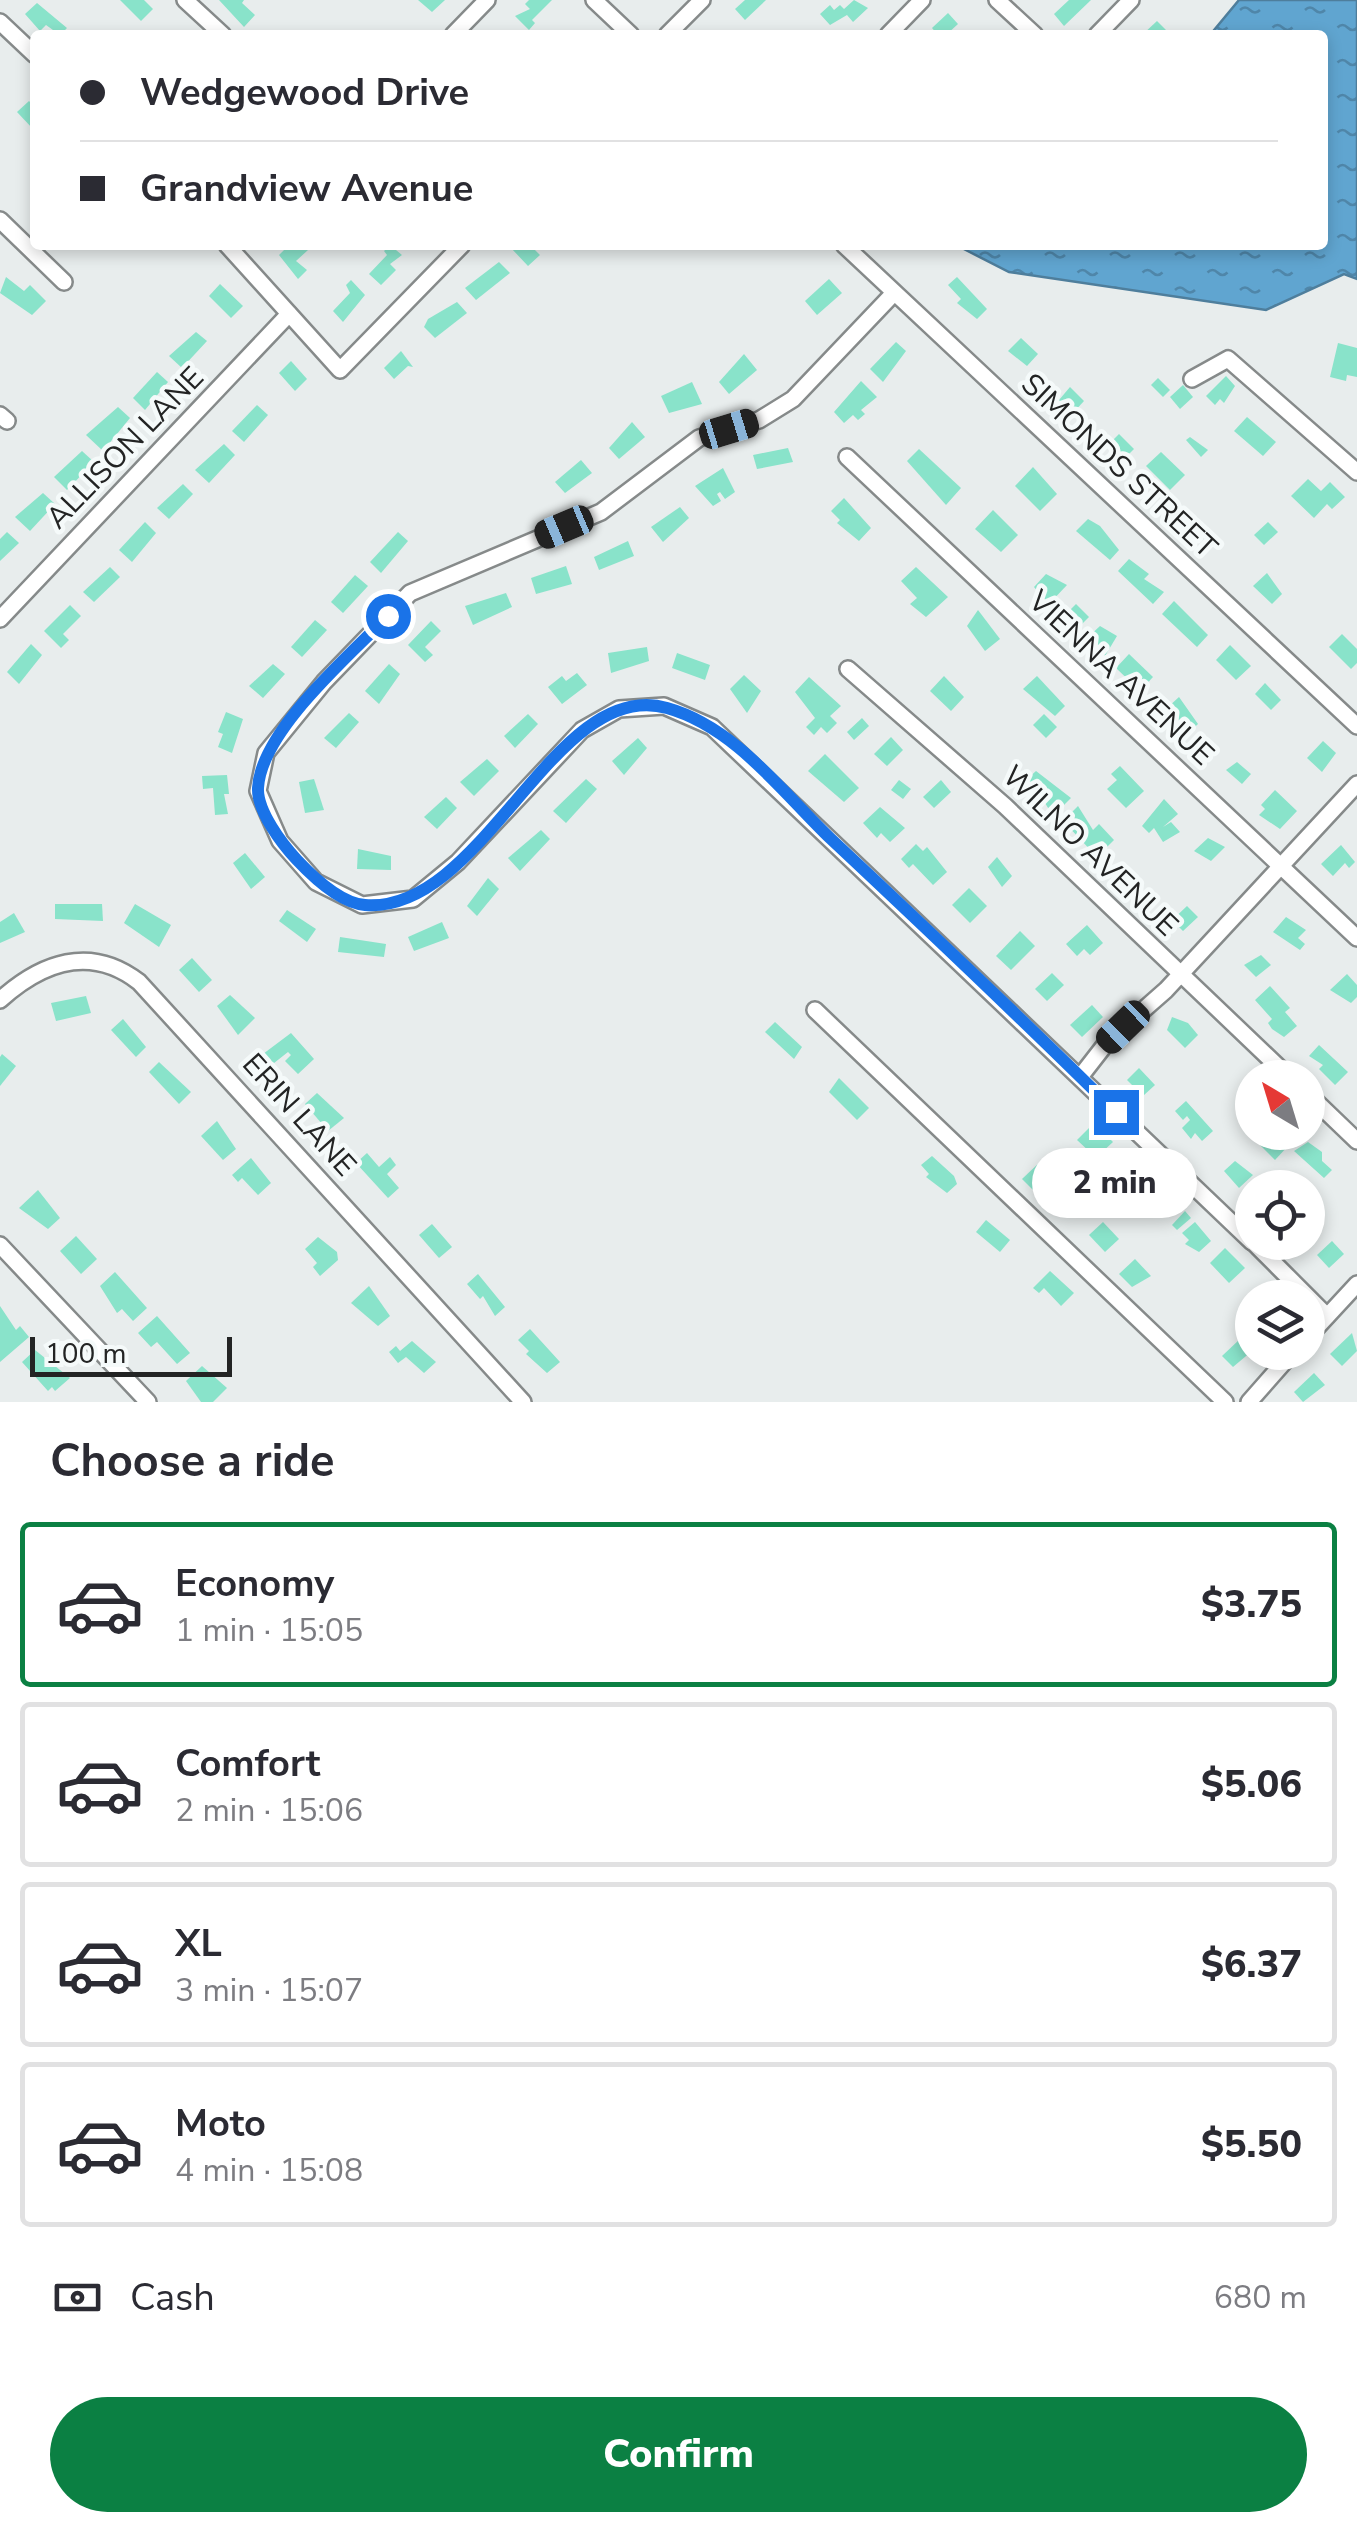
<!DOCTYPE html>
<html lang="en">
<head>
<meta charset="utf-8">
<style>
  body { margin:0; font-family:"Nunito Sans",sans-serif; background:#f7f7f7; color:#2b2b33; height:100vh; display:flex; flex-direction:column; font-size:38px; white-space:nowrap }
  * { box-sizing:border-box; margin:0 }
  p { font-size:32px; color:#7c7c81 }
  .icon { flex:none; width:55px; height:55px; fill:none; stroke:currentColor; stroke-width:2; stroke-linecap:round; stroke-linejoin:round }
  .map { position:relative; height:1402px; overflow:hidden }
  .side { display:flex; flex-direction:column; background:#fff; flex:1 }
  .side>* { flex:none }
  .banner { position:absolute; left:30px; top:30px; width:1298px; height:220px; border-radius:10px; box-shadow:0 5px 15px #0003; display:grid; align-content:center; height:220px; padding:0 50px; background:#fff }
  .needle { width:65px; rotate:322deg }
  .controls { position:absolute; left:1235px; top:1060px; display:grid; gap:20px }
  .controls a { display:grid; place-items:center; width:90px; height:90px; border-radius:50%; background:#fff; box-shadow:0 5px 15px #0003; font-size:50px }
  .scale { position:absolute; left:30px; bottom:25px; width:202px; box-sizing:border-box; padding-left:10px; border:5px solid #232424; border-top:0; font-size:28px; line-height:35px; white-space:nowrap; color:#232424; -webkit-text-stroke:8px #f5fafa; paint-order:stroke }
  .end { position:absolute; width:45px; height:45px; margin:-22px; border:12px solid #1a73e8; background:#fff; box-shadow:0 0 0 5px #fff }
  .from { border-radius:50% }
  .bubble { position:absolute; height:70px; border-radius:35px; background:#fff; box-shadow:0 5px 15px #0003; font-size:32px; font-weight:800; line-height:70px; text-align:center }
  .car { position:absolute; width:30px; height:60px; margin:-30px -15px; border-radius:12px; box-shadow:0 0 8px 2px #0007; background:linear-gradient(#222 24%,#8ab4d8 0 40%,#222 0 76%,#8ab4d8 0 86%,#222 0) }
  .banner b { display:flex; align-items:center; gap:35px; height:95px; font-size:38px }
  .banner b+b { border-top:2px solid #e1e1e2 }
  .banner i { width:25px; height:25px; background:#2b2b33 }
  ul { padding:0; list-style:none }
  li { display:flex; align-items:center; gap:30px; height:165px; margin:0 20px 15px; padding:0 30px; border:5px solid #e1e1e2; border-radius:10px }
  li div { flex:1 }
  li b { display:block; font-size:38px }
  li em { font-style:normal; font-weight:800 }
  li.active { border-color:#0b8043 }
  li>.icon { width:90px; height:90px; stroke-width:1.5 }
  h2 { padding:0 50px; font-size:45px; line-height:120px }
  .pay { display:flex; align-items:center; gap:25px; height:110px; padding:0 50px; font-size:38px }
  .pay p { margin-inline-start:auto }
  .cta { display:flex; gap:20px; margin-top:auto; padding:20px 50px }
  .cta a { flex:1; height:115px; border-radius:60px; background:#0b8043; color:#fff; font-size:40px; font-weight:800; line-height:115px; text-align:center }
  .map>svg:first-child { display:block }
  .water { fill:url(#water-ripples); stroke:#4e7e9c; stroke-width:2.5 }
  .building { fill:#89e3ca }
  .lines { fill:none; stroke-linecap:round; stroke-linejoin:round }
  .minor-casing { stroke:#868a8a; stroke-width:20 }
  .minor { stroke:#fff; stroke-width:15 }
  .route { stroke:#1a73e8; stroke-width:12 }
  .labels { text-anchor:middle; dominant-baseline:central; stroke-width:9; stroke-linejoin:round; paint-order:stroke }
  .street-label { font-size:30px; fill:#232424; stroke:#f5fafa }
</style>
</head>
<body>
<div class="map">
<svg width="1357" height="1402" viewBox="0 0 1357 1402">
  <defs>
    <pattern id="water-ripples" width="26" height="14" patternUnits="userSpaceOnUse" patternTransform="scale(2.5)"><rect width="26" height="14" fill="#60a5d0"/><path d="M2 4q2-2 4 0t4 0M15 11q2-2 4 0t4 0" fill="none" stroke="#4f86a9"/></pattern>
  </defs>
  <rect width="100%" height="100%" fill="#e8eded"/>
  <polygon class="water" points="1239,0 1357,0 1357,279 1344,274 1266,310 1009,272 956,245 1322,245 1322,35 1210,35"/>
  <g class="building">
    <polygon points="120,0 144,0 153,9 141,21"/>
    <polygon points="219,0 244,0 242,3 255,15 244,27"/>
    <polygon points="418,0 445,0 432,12"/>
    <polygon points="529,0 552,0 532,20 535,23 529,30 515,16 530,9 525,4"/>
    <polygon points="745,0 766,0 745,20 735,9"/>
    <polygon points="854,0 868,8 853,22 847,15 830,25 820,14 830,5 834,10 840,5 844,9"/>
    <polygon points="1069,0 1091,0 1064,26 1054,14"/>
    <polygon points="37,3 67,28 60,35 46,25 40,31 25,14"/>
    <polygon points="948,13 958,24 946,35 938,35 932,28"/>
    <polygon points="1157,21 1168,32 1142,35"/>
    <polygon points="29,101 35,107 33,129 17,112"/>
    <polygon points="289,245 308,250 296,261 307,270 298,279 279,255"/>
    <polygon points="390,245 402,255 390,264 396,270 381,285 369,274 387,255 384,251"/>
    <polygon points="514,245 537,245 534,249 540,255 528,266 511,248"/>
    <polygon points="499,262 510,273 476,300 465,288"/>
    <polygon points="6,277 24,291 30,285 46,301 32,315 0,293"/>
    <polygon points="957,277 987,309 977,319 957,303 961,299 948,285"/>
    <polygon points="829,279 842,293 817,315 805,301"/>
    <polygon points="351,280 365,295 343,322 333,311 350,293 346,285"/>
    <polygon points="220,284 243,306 231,318 209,296"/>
    <polygon points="457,302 467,313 435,338 424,327 428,319"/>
    <polygon points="196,332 207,341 182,368 169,356"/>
    <polygon points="1021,338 1038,354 1027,366 1008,351"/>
    <polygon points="896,342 906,351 883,382 870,369"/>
    <polygon points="1338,343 1357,348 1357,377 1347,375 1346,381 1330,377"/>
    <polygon points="401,351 413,367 408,366 394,379 384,368"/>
    <polygon points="744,354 757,370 729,394 719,382"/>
    <polygon points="291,361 307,379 295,391 279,373"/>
    <polygon points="157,372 168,382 145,410 133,398"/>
    <polygon points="1226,376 1235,386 1224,403 1220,399 1215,405 1206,396"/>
    <polygon points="1158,378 1170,390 1163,397 1151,385"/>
    <polygon points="861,381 877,397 861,410 865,414 858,420 853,415 844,423 834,412"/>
    <polygon points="692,382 702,404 669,413 661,396"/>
    <polygon points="1183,385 1193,397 1180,409 1170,397"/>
    <polygon points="1070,387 1084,401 1073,413 1059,400"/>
    <polygon points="257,405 268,415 244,442 232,431"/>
    <polygon points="118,407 130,418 103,451 86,435"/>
    <polygon points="1247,417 1276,442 1263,456 1234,431"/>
    <polygon points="632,422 645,437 619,459 609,448"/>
    <polygon points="1119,434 1134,449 1123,460 1108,445"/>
    <polygon points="1190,437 1208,450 1201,457 1186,440"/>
    <polygon points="224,444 235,455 209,483 195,470"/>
    <polygon points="788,448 793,462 757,469 753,455"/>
    <polygon points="919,449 961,488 946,505 907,461"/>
    <polygon points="82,451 94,462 67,490 54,477"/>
    <polygon points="1161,452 1185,475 1170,490 1146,466"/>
    <polygon points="581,460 592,473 565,493 555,482"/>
    <polygon points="1033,467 1057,494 1040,511 1015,486"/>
    <polygon points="723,468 735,492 725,499 720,492 717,494 721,501 713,506 695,486"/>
    <polygon points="1308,479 1321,491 1330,482 1345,497 1332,509 1327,504 1314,518 1291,496"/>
    <polygon points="183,484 193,494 169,519 157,508"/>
    <polygon points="43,493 55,504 30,531 15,517"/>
    <polygon points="844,498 871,528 859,541 837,523 840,520 831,511"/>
    <polygon points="680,507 689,518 663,542 651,527"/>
    <polygon points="993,510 1018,535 1001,552 975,529"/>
    <polygon points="1088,519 1100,526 1119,550 1110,560 1076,531"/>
    <polygon points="145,522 156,533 132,562 119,550"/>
    <polygon points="1268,522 1278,532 1264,545 1254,535"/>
    <polygon points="7,532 19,543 0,561 0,539"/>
    <polygon points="398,532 408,541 381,573 370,562"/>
    <polygon points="628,541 634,556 599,570 594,557"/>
    <polygon points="1129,559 1149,574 1144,579 1164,592 1153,604 1118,571"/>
    <polygon points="566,566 572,584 536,594 531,578"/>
    <polygon points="110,567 120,577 94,602 83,592"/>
    <polygon points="916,567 948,597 926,617 910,604 917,598 901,581"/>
    <polygon points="1267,573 1282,594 1272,604 1253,586"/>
    <polygon points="1046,574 1067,585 1049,604 1034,587"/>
    <polygon points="355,575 368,586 343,613 331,602"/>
    <polygon points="506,593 512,607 473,625 465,606"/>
    <polygon points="1174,601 1208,635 1197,647 1162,614"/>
    <polygon points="1076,604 1089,617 1078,628 1065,615"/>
    <polygon points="70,605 81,616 63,634 69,640 61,648 44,631"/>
    <polygon points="978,610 1000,639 985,651 967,626"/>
    <polygon points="315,620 327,630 302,657 291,647"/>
    <polygon points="431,621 441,631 425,647 433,655 425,662 408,645"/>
    <polygon points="1100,626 1117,636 1105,656 1087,638"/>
    <polygon points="1342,634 1357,649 1357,663 1351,669 1329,647"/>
    <polygon points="31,644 42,655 19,684 7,672"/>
    <polygon points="1230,645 1251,666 1236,680 1216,660"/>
    <polygon points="647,647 649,661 611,673 608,653"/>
    <polygon points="677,653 710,665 705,680 672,668"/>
    <polygon points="1129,654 1153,677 1140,691 1116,668"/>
    <polygon points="273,664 285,674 263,698 249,686"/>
    <polygon points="389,664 400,674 379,704 365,691"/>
    <polygon points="577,673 587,685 562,704 548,687 562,676 566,681"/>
    <polygon points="744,675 761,691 747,713 730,689"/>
    <polygon points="944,676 964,697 951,711 930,691"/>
    <polygon points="1037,676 1065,706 1055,716 1023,689"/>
    <polygon points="809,677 841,706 830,716 837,723 827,733 821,727 814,735 806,727 815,718 795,692"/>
    <polygon points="1265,683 1281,700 1271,710 1255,694"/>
    <polygon points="1179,697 1198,724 1184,737 1166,721 1173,715 1167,708"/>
    <polygon points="226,712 243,719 232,753 218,747 223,734 218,732"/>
    <polygon points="349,713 359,722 336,748 324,738"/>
    <polygon points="528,714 538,724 515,748 504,736"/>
    <polygon points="1044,714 1057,727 1046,738 1033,725"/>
    <polygon points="862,718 869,726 854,740 847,732"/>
    <polygon points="891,737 903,750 887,766 874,754"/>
    <polygon points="638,738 647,748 624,775 612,761"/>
    <polygon points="1323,741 1336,753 1322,772 1307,758"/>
    <polygon points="825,754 859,788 844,802 808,771"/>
    <polygon points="487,759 499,771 474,796 460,782"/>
    <polygon points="1237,762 1251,774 1242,784 1226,770"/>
    <polygon points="1120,766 1144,791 1126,808 1107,789 1117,780 1111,774"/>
    <polygon points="1036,771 1071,798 1053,816 1042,798 1038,802 1030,794 1034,790 1025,781"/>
    <polygon points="227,775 229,794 224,794 228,814 215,815 213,788 203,789 202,776"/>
    <polygon points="314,779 324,810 305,813 299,782"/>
    <polygon points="586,779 597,789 566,823 553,811"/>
    <polygon points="899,780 911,789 903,799 891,790"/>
    <polygon points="941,780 951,792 934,808 923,797"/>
    <polygon points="1275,790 1297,811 1280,829 1259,815 1265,809 1261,805"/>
    <polygon points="446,797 457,808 437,829 424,817"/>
    <polygon points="1164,799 1178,814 1163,827 1171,822 1180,832 1163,842 1154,828 1149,833 1142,826"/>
    <polygon points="1078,806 1093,830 1099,824 1114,840 1097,857 1063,821"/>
    <polygon points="880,807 905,828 890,842 881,833 877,838 863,823"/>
    <polygon points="541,830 550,839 520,871 508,858"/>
    <polygon points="1208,838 1225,847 1211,861 1194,851"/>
    <polygon points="916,844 923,851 927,847 947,872 933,885 913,864 909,868 901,859"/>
    <polygon points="1341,845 1355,862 1349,868 1345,863 1333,876 1321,864"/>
    <polygon points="358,849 391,856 391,870 357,869"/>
    <polygon points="245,853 265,877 251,889 233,863"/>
    <polygon points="997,857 1012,876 1002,887 988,867"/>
    <polygon points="488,878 499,889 477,916 467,906"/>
    <polygon points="969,888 987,906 970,923 952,905"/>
    <polygon points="55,904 102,904 103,921 55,919"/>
    <polygon points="135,904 171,925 159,947 124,923"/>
    <polygon points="1187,906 1198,917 1183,931 1178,926 1173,931 1168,924"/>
    <polygon points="287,910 316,929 307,942 279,921"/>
    <polygon points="14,913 25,932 0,943 0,922"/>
    <polygon points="1286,917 1306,930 1298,938 1305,944 1300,950 1273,932"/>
    <polygon points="442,922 449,938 414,951 408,937"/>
    <polygon points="1087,925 1103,943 1090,955 1084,949 1077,956 1066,944"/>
    <polygon points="1020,931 1035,946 1011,970 996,956"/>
    <polygon points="340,937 386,944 384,957 338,952"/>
    <polygon points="1261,955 1271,965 1256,977 1244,965"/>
    <polygon points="192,958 212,980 199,992 179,970"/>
    <polygon points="1052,973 1064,985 1047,1001 1035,989"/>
    <polygon points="1347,974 1357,985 1357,997 1351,1003 1330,990"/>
    <polygon points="1270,986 1290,1008 1285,1012 1297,1026 1284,1037 1272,1029 1268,1023 1272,1019 1255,1000"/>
    <polygon points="230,995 255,1018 238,1035 217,1006"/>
    <polygon points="86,996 91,1013 56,1021 51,1003"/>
    <polygon points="1092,1005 1103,1017 1082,1037 1070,1025"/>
    <polygon points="1172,1017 1188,1023 1198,1035 1185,1048 1167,1030"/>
    <polygon points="123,1019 146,1047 136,1057 111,1030"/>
    <polygon points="775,1022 802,1047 794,1059 765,1032"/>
    <polygon points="291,1033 314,1059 298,1074 285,1061 291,1055 288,1052 269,1067 259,1057"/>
    <polygon points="1319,1045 1348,1072 1335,1085 1319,1069 1323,1065 1309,1056"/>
    <polygon points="2,1054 16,1066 0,1086 0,1057"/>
    <polygon points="159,1062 191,1092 179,1104 149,1072"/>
    <polygon points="1139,1068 1155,1085 1143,1096 1127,1080"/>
    <polygon points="839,1078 869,1108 857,1120 829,1092"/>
    <polygon points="317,1093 344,1118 328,1131 305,1104"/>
    <polygon points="1186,1101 1213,1131 1202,1141 1195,1133 1191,1139 1182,1128 1190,1120 1187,1116 1183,1120 1175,1111"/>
    <polygon points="217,1121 236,1149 223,1160 201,1136"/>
    <polygon points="1094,1123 1113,1142 1100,1154 1095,1149 1091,1153 1077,1140"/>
    <polygon points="1252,1128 1252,1132 1274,1132 1288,1146 1275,1160 1247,1132"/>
    <polygon points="1308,1142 1322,1152 1322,1161 1332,1170 1324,1178 1294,1151"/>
    <polygon points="367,1153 379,1167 390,1157 396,1165 387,1174 399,1188 388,1198 356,1163"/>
    <polygon points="1124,1153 1138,1167 1126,1179 1114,1163"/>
    <polygon points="932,1156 954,1176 957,1184 947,1193 926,1177 929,1174 921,1165"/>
    <polygon points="251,1158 271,1183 258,1195 242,1178 238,1182 232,1175"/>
    <polygon points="1041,1161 1053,1174 1033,1190 1022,1179"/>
    <polygon points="1235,1161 1253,1175 1239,1188 1224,1171"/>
    <polygon points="1072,1163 1086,1178 1077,1187 1062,1173"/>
    <polygon points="1148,1176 1167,1189 1168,1197 1155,1209 1137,1186"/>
    <polygon points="38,1190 60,1218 48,1229 19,1208"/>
    <polygon points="1185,1211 1191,1218 1177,1230 1172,1225"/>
    <polygon points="986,1220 1010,1240 1000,1252 976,1232"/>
    <polygon points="1103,1222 1119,1239 1105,1252 1089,1235"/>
    <polygon points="1195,1222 1211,1241 1199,1252 1185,1244 1189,1240 1182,1233"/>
    <polygon points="432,1224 452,1247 439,1258 419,1235"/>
    <polygon points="76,1236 97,1259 81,1274 60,1251"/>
    <polygon points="318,1237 337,1252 338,1260 320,1276 313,1267 317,1263 305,1249"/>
    <polygon points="1332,1241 1344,1254 1329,1268 1317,1255"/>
    <polygon points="1225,1248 1245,1268 1229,1283 1210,1263"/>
    <polygon points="1135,1259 1151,1276 1132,1287 1119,1274"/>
    <polygon points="1050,1271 1074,1293 1061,1306 1044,1288 1039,1293 1033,1288"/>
    <polygon points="115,1272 147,1308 133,1321 122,1309 117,1313 100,1286"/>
    <polygon points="478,1274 505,1307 495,1316 483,1296 480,1299 467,1284"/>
    <polygon points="369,1286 390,1316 378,1326 351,1303"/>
    <polygon points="0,1306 16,1330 20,1326 29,1337 0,1362"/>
    <polygon points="157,1316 190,1353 177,1364 157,1342 151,1347 138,1333"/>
    <polygon points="530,1329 560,1362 547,1373 526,1354 529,1351 518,1340"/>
    <polygon points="1352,1333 1357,1351 1342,1366 1330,1354"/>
    <polygon points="1240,1339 1252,1351 1233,1367 1222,1356"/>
    <polygon points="412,1341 436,1362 424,1373 406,1357 398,1363 389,1352 396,1346 400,1351"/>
    <polygon points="35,1350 70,1378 55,1391 52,1387 48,1391 22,1362"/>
    <polygon points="202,1366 227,1388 213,1402 201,1402 186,1381"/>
    <polygon points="1314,1373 1325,1385 1303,1402 1294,1392"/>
  </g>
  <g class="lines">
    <defs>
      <g id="minor">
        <polyline points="185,0 223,35"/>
        <polyline points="594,0 631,35"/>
        <polyline points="997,0 1035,35"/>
        <polyline points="0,22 35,55"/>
        <polyline points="453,35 487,0"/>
        <polyline points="667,35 702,0"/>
        <polyline points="888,35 922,0"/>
        <polyline points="1097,35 1131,0"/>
        <polyline points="0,220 64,282"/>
        <polyline points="227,245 340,370 462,245"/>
        <polyline points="844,245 1357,726"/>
        <polyline points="893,294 793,399 759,420 699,438 601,512 410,593 324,682 266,753 258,791 280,841 316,882 362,905 413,899 458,862 582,730 619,709 664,706 712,727 1252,1242"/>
        <polyline points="1192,379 1228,359 1357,472"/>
        <polyline points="0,415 7,421"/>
        <polyline points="847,457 1357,938"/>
        <polyline points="0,619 289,314"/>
        <polyline points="848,669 1005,806 1290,1078"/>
        <path d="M0,1000C41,963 90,944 139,982L523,1402"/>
        <polyline points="815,1010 1225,1402"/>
        <polyline points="1080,1077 1108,1041 1166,990 1357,784"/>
        <polyline points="1308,1094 1357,1141"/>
        <polyline points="1253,1242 1327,1316"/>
        <polyline points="0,1245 148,1402"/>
        <polyline points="1308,1337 1357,1284"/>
        <polyline points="1249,1402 1293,1352"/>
      </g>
    </defs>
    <use href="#minor" class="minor-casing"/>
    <use href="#minor" class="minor"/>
  </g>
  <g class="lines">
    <path class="route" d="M388,616C349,656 261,731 258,788C257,811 282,844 297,860C313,877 340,903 365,905C484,914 554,676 667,708C735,727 782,792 831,839C927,929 1022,1019 1116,1112"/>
  </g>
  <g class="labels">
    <g class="street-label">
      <text transform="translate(125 448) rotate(-46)">ALLISON LANE</text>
      <text transform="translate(1119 466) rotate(43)">SIMONDS STREET</text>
      <text transform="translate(1121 678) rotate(43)">VIENNA AVENUE</text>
      <text transform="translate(1090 851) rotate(44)">WILNO AVENUE</text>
      <text transform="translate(299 1115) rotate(48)">ERIN LANE</text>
    </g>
  </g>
</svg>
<div class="controls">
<a><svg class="needle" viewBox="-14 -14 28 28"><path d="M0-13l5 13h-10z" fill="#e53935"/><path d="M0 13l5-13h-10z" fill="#7c7c81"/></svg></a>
<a><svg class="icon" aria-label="locate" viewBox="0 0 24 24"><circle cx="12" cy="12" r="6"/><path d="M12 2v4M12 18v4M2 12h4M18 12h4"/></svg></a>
<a><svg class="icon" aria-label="layers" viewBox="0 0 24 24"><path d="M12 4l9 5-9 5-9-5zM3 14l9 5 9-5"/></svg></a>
</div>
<div class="scale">100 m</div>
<i class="end from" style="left:388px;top:616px"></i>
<i class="end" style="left:1116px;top:1112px"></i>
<div class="bubble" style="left:1032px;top:1148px;width:165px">2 min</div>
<i class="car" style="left:729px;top:429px;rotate:73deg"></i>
<i class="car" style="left:564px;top:527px;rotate:247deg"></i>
<i class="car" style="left:1123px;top:1027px;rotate:226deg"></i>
<div class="banner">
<b><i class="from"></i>Wedgewood Drive</b>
<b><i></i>Grandview Avenue</b>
</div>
</div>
<section class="side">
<h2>Choose a ride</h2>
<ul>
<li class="active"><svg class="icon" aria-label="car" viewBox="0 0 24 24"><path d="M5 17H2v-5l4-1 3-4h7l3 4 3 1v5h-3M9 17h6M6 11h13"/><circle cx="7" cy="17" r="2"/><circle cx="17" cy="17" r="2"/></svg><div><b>Economy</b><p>1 min · 15:05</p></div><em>$3.75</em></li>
<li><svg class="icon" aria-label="car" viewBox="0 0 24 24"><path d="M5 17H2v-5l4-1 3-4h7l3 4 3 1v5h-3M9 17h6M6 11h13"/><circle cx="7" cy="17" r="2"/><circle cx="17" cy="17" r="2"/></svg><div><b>Comfort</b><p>2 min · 15:06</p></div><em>$5.06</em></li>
<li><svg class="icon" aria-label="car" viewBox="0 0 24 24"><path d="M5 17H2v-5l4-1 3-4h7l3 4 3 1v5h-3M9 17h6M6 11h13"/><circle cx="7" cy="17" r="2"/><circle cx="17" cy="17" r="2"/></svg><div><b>XL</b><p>3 min · 15:07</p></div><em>$6.37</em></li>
<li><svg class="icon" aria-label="car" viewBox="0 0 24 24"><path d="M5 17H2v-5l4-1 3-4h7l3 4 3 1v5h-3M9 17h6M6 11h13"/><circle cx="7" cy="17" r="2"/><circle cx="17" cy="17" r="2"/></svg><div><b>Moto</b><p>4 min · 15:08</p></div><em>$5.50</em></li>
</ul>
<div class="pay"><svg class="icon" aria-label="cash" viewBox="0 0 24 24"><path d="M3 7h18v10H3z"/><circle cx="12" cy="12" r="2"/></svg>Cash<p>680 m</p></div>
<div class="cta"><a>Confirm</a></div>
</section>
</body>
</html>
